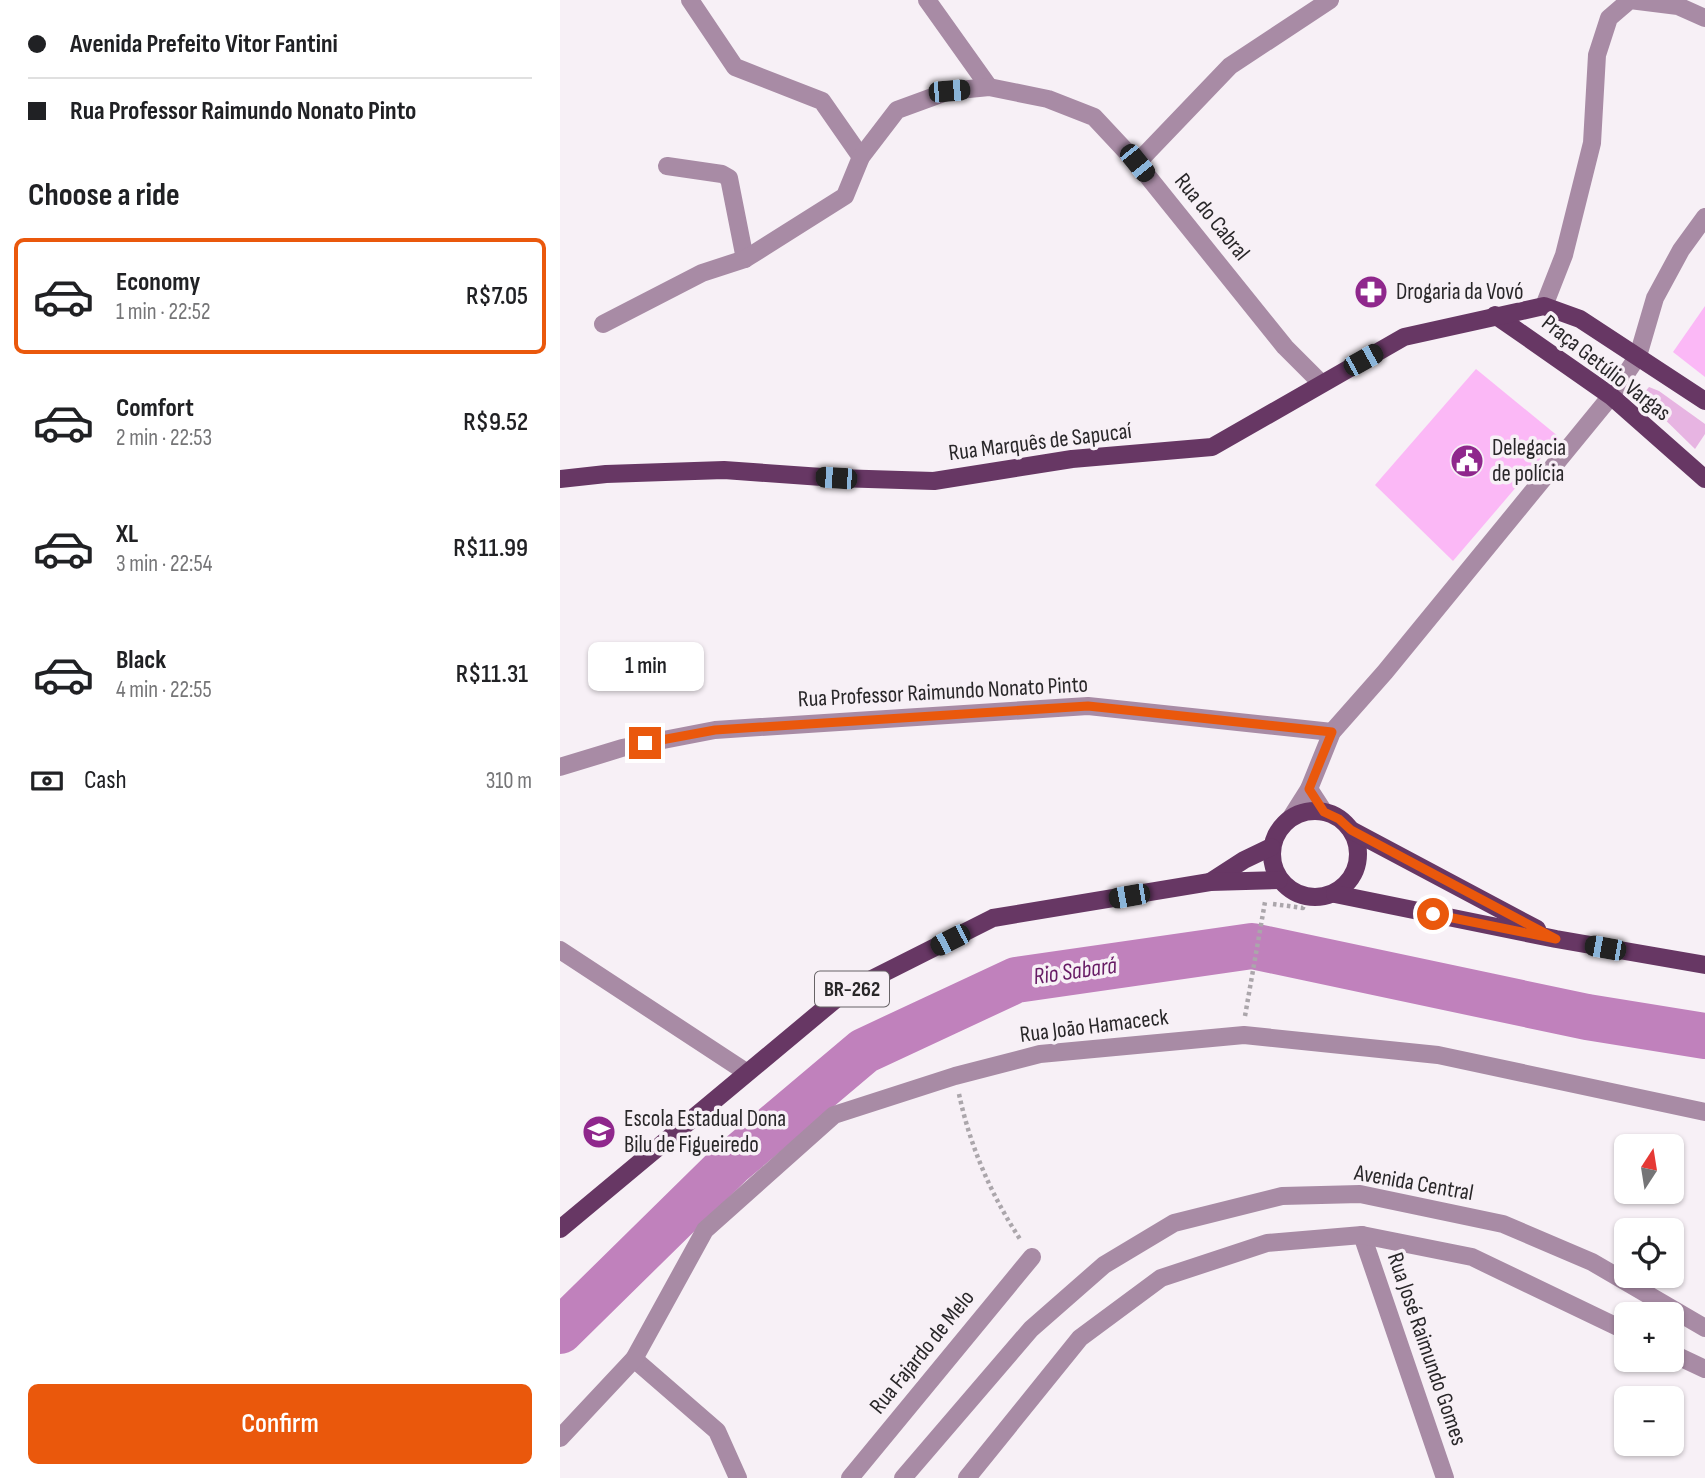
<!DOCTYPE html>
<html lang="en">
<head>
<meta charset="utf-8">
<style>
  body { margin:0; font-family:"Sofia Sans Condensed",sans-serif; background:#f6f6f6; color:#202124; height:100vh; display:flex; flex-direction:column; font-size:26px; white-space:nowrap }
  * { box-sizing:border-box; margin:0 }
  p { font-size:23px; color:#757577 }
  .icon { flex:none; width:38px; height:38px; fill:none; stroke:currentColor; stroke-width:2; stroke-linecap:round; stroke-linejoin:round }
  .map { position:relative; flex:1; overflow:hidden }
  .sheet { display:flex; flex-direction:column; background:#fff; width:560px }
  .sheet>* { flex:none }
  .guide { display:grid; align-content:center; height:154px; padding:0 28px; background:#fff }
  .needle { width:46px; rotate:12deg }
  .fabs { position:absolute; left:1054px; top:1134px; display:grid; gap:14px }
  .fabs a { display:grid; place-items:center; width:70px; height:70px; border-radius:10px; background:#fff; box-shadow:0 2px 5px #0004; font-size:35px }
  .end { position:absolute; width:32px; height:32px; margin:-16px; border:9px solid #ea580c; background:#fff; box-shadow:0 0 0 4px #fff }
  .from { border-radius:50% }
  .bubble { position:absolute; height:49px; border-radius:10px; background:#fff; box-shadow:0 2px 5px #0004; font-size:23px; font-weight:600; line-height:49px; text-align:center }
  .car { position:absolute; width:21px; height:42px; margin:-21px -10px; border-radius:9px; box-shadow:0 0 5px 2px #0007; background:linear-gradient(#222 24%,#8ab4d8 0 40%,#222 0 76%,#8ab4d8 0 86%,#222 0) }
  .guide b { display:flex; align-items:center; gap:24px; height:66px; font-size:26px }
  .guide b+b { border-top:2px solid #e0e0e0 }
  .guide i { width:18px; height:18px; background:#202124 }
  ul { padding:0; list-style:none }
  li { display:flex; align-items:center; gap:21px; height:116px; margin:0 14px 10px; padding:0 14px; border:4px solid transparent; border-radius:10px }
  li div { flex:1 }
  li b { display:block; font-size:26px }
  li em { font-style:normal; font-weight:600 }
  li.selected { border-color:#ea580c }
  li>.icon { width:63px; height:63px; stroke-width:1.5 }
  h2 { padding:0 28px; font-size:32px; line-height:84px }
  .pay { display:flex; align-items:center; gap:18px; height:77px; padding:0 28px; font-size:26px }
  .pay p { margin-inline-start:auto }
  .cta { display:flex; gap:14px; margin-top:auto; padding:14px 28px }
  .cta a { flex:1; height:80px; border-radius:10px; background:#ea580c; color:#fff; font-size:28px; font-weight:600; line-height:80px; text-align:center }
  main { display:flex; flex:1; min-height:0 }
  .map>svg:first-child { display:block }
  .green { fill:#e7b4e2 }
  .lines { fill:none; stroke-linecap:round; stroke-linejoin:round }
  .river { stroke:#c081bc; stroke-width:46 }
  .building { fill:#fbb8f6 }
  .path { stroke:#aba6ab; stroke-width:4.5; stroke-dasharray:3.5 3.5; stroke-linecap:butt }
  .minor { stroke:#a88ba5; stroke-width:18 }
  .major { stroke:#673764; stroke-width:18 }
  .route { stroke:#ea580c; stroke-width:9 }
  .labels { text-anchor:middle; dominant-baseline:central; stroke-width:7; stroke-linejoin:round; paint-order:stroke }
  .shield { fill:#f7f0f6; stroke:#676366; stroke-width:2 }
  .shield-label { font-size:21px; font-weight:bold; fill:#292729 }
  .street-label { font-size:23px; fill:#292729; stroke:#f7f0f6 }
  .poi-label { font-size:23px; fill:#292729; stroke:#f7f0f6; text-anchor:start }
  .water-label { font-size:24px; font-style:italic; fill:#671b65; stroke:#f7f0f6 }
</style>
</head>
<body>
<main>
<section class="sheet">
<div class="guide">
<b><i class="from"></i>Avenida Prefeito Vitor Fantini</b>
<b><i></i>Rua Professor Raimundo Nonato Pinto</b>
</div>
<h2>Choose a ride</h2>
<ul>
<li class="selected"><svg class="icon" aria-label="car" viewBox="0 0 24 24"><path d="M5 17H2v-5l4-1 3-4h7l3 4 3 1v5h-3M9 17h6M6 11h13"/><circle cx="7" cy="17" r="2"/><circle cx="17" cy="17" r="2"/></svg><div><b>Economy</b><p>1 min · 22:52</p></div><em>R$7.05</em></li>
<li><svg class="icon" aria-label="car" viewBox="0 0 24 24"><path d="M5 17H2v-5l4-1 3-4h7l3 4 3 1v5h-3M9 17h6M6 11h13"/><circle cx="7" cy="17" r="2"/><circle cx="17" cy="17" r="2"/></svg><div><b>Comfort</b><p>2 min · 22:53</p></div><em>R$9.52</em></li>
<li><svg class="icon" aria-label="car" viewBox="0 0 24 24"><path d="M5 17H2v-5l4-1 3-4h7l3 4 3 1v5h-3M9 17h6M6 11h13"/><circle cx="7" cy="17" r="2"/><circle cx="17" cy="17" r="2"/></svg><div><b>XL</b><p>3 min · 22:54</p></div><em>R$11.99</em></li>
<li><svg class="icon" aria-label="car" viewBox="0 0 24 24"><path d="M5 17H2v-5l4-1 3-4h7l3 4 3 1v5h-3M9 17h6M6 11h13"/><circle cx="7" cy="17" r="2"/><circle cx="17" cy="17" r="2"/></svg><div><b>Black</b><p>4 min · 22:55</p></div><em>R$11.31</em></li>
</ul>
<div class="pay"><svg class="icon" aria-label="cash" viewBox="0 0 24 24"><path d="M3 7h18v10H3z"/><circle cx="12" cy="12" r="2"/></svg>Cash<p>310 m</p></div>
<div class="cta"><a>Confirm</a></div>
</section>
<div class="map">
<svg width="1145" height="1478" viewBox="0 0 1145 1478">
  <rect width="100%" height="100%" fill="#f7f0f6"/>
  <polygon class="green" points="1089,387 1099,391 1145,424 1145,434 1135,449 1086,401 1084,393"/>
  <g class="lines">
    <polyline class="river" points="0,1331 170,1164 304,1051 456,980 692,946 1027,1017 1145,1036"/>
  </g>
  <g class="building">
    <polygon points="1145,306 1145,377 1113,352"/>
    <polygon points="916,369 999,437 893,561 815,485"/>
  </g>
  <g class="lines">
    <g class="path">
      <polyline points="713,904 743,908 746,896"/>
      <polyline points="685,1016 705,902"/>
      <path d="M399,1094C410,1146 431,1195 460,1239"/>
    </g>
    <g class="minor">
      <polyline points="130,0 175,67 262,101 301,157"/>
      <polyline points="367,0 429,87"/>
      <polyline points="577,163 670,66 770,0"/>
      <polyline points="107,166 162,174 169,178 185,259"/>
      <polyline points="984,306 1004,255 1032,143 1037,55 1049,18 1070,0 1118,6 1145,18"/>
      <polyline points="43,324 142,273 185,259 285,196 301,157 337,110 389,91 429,87 488,99 534,117 577,163 725,347 761,383"/>
      <polyline points="0,767 62,748 155,730 528,706 772,732"/>
      <polyline points="749,789 764,812"/>
      <polyline points="730,819 749,789 772,732 825,672 1051,396 1078,356 1095,298 1121,250 1145,217"/>
      <polyline points="0,950 186,1072"/>
      <polyline points="802,1235 885,1478"/>
      <polyline points="1111,1353 1145,1369"/>
      <polyline points="74,1359 157,1431 178,1478"/>
      <polyline points="0,1438 74,1359 145,1230 274,1115 395,1076 480,1054 684,1035 878,1055 1145,1112"/>
      <polyline points="290,1478 472,1257"/>
      <polyline points="343,1478 471,1329 544,1265 614,1223 722,1196 800,1194 943,1224 1032,1262 1145,1328"/>
      <polyline points="407,1478 520,1338 601,1278 707,1243 802,1235 912,1257 1066,1331"/>
    </g>
    <g class="major">
      <polyline points="935,315 1051,396 1145,479"/>
      <polyline points="0,479 46,474 164,470 276,478 374,481 512,459 652,447 844,337 984,306 1020,319 1145,401"/>
      <circle cx="755" cy="854" r="43"/>
      <polyline points="791,830 977,929"/>
      <polyline points="650,882 684,860 711,847"/>
      <polyline points="775,894 996,939 1145,965"/>
      <polyline points="0,1229 282,994 433,918 650,882 719,880"/>
    </g>
  </g>
  <g class="lines">
    <polyline class="route" points="85,743 155,730 528,706 772,732 749,789 764,812 779,819 791,830 996,939 873,914"/>
  </g>
  <defs>
    <symbol id="pharmacy-disc" viewBox="-11 -11 22 22"><circle r="9.5" fill="#8f278c" stroke="#f7f0f6"/><path d="M-2-6h4v4h4v4h-4v4h-4v-4h-4v-4h4Z" fill="#fff"/></symbol>
    <symbol id="civic-disc" viewBox="-11 -11 22 22"><circle r="9.5" fill="#8f278c" stroke="#f7f0f6"/><path d="M-.6-6.5H3V-4.5H.6V-3L4-1V1h2V6H-6V1h2V-1L-.6-3ZM-1.2 2.5V6h2.4V2.5Z" fill="#fff"/></symbol>
    <symbol id="school-disc" viewBox="-11 -11 22 22"><circle r="9.5" fill="#8f278c" stroke="#f7f0f6"/><path d="M0-5L7-2L0 1L-7-2ZM-4 1L0 2.5L4 1V4Q0 6-4 4Z" fill="#fff"/></symbol>
  </defs>
  <g fill-rule="evenodd">
    <use href="#pharmacy-disc" x="792" y="273" width="38" height="38"/>
    <use href="#civic-disc" x="888" y="442" width="38" height="38"/>
    <use href="#school-disc" x="20" y="1113" width="38" height="38"/>
  </g>
  <g class="labels">
    <rect class="shield" x="255" y="971.5" width="74" height="35" rx="5"/>
    <g class="shield-label">
      <text x="292" y="989">BR-262</text>
    </g>
    <g class="street-label">
      <text transform="translate(652 217) rotate(51)">Rua do Cabral</text>
      <text transform="translate(1046 368) rotate(38)">Praça Getúlio Vargas</text>
      <text transform="translate(480 442) rotate(-7)">Rua Marquês de Sapucaí</text>
      <text transform="translate(383 692) rotate(-3)">Rua Professor Raimundo Nonato Pinto</text>
      <text transform="translate(534 1026) rotate(-7)">Rua João Hamaceck</text>
      <text transform="translate(854 1183) rotate(10)">Avenida Central</text>
      <text transform="translate(867 1349) rotate(71)">Rua José Raimundo Gomes</text>
      <text transform="translate(362 1352) rotate(-51)">Rua Fajardo de Melo</text>
    </g>
    <g class="poi-label">
      <text x="836" y="292">Drogaria da Vovó</text>
      <text x="932" y="448">Delegacia<tspan x="932" dy="26">de polícia</tspan></text>
      <text x="64" y="1119">Escola Estadual Dona<tspan x="64" dy="26">Bilu de Figueiredo</tspan></text>
    </g>
    <g class="water-label">
      <text transform="translate(515 971) rotate(-8)">Rio Sabará</text>
    </g>
  </g>
</svg>
<div class="fabs">
<a><svg class="needle" viewBox="-14 -14 28 28"><path d="M0-13l5 13h-10z" fill="#e53935"/><path d="M0 13l5-13h-10z" fill="#757577"/></svg></a>
<a><svg class="icon" aria-label="locate" viewBox="0 0 24 24"><circle cx="12" cy="12" r="6"/><path d="M12 2v4M12 18v4M2 12h4M18 12h4"/></svg></a>
<a>+</a>
<a>−</a>
</div>
<i class="end from" style="left:873px;top:914px"></i>
<i class="end" style="left:85px;top:743px"></i>
<div class="bubble" style="left:28px;top:642px;width:116px">1 min</div>
<i class="car" style="left:389px;top:91px;rotate:85deg"></i>
<i class="car" style="left:577px;top:163px;rotate:141deg"></i>
<i class="car" style="left:803px;top:360px;rotate:61deg"></i>
<i class="car" style="left:276px;top:478px;rotate:274deg"></i>
<i class="car" style="left:569px;top:896px;rotate:260deg"></i>
<i class="car" style="left:390px;top:940px;rotate:243deg"></i>
<i class="car" style="left:1045px;top:948px;rotate:280deg"></i>
</div>
</main>
</body>
</html>
